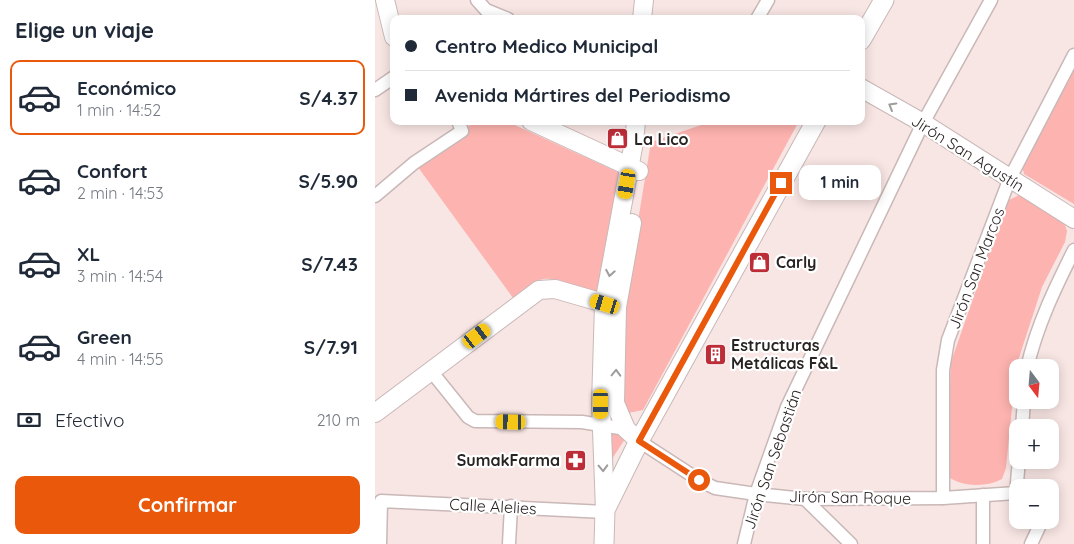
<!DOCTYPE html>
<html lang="es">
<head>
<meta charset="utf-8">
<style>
  body { margin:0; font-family:Quicksand,sans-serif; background:#f2f2f3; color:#1f2937; height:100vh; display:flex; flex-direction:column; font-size:19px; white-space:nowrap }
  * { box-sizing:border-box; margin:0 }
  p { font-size:16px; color:#747a83 }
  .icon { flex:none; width:28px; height:28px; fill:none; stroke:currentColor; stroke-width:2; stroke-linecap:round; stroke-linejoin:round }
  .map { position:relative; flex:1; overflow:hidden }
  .drawer { display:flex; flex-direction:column; background:#fff; width:375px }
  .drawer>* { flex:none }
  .hud { position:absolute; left:15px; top:15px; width:475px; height:110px; border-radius:10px; box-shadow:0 2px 12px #0003; display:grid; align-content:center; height:110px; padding:0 15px; background:#fff }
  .needle { width:32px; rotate:164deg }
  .fabs { position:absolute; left:634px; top:359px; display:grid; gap:10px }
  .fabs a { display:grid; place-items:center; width:50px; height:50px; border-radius:10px; background:#fff; box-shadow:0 2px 12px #0003; font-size:25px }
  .end { position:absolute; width:22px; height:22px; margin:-11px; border:6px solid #ea580c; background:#fff; box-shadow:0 0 0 2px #fff }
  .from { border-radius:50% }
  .bubble { position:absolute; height:35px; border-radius:10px; background:#fff; box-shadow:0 2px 12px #0003; font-size:16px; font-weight:700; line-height:35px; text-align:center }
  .car { position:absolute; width:15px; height:30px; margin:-15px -8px; border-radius:6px; box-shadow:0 0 4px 1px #0007; background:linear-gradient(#f5c518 24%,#345 0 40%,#f5c518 0 76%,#345 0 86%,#f5c518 0) }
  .hud b { display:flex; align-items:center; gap:18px; height:48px; font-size:19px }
  .hud b+b { border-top:1px solid #e0e1e3 }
  .hud i { width:12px; height:12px; background:#1f2937 }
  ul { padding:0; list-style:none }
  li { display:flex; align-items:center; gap:15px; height:75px; margin:0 10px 8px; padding:0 5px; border:2px solid transparent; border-radius:10px }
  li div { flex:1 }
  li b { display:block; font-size:19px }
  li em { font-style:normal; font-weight:700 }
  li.selected { border-color:#ea580c }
  li>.icon { width:45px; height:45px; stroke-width:1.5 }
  h2 { padding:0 15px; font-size:22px; line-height:60px }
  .pay { display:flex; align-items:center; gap:12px; height:55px; padding:0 15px; font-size:19px }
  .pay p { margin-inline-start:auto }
  .button { display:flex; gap:10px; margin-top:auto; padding:10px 15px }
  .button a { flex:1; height:58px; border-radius:10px; background:#ea580c; color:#fff; font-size:20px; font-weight:700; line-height:58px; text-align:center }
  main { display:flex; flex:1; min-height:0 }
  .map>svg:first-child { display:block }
  .green { fill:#fdb3af }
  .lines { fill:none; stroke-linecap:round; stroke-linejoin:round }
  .street-casing { stroke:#c9b8b7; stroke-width:15 }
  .secondary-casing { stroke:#c9b8b7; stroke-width:20 }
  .primary-casing { stroke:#c9b8b7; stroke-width:21 }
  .street { stroke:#fff; stroke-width:12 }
  .secondary { stroke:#fff; stroke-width:18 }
  .primary { stroke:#fff; stroke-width:19 }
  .oneway { stroke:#9f9c9c }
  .route { stroke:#ea580c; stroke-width:6 }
  .labels { text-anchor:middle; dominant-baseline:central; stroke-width:4.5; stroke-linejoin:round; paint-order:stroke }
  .poi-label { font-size:16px; font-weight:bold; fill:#2a2323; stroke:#fff; text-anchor:start }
  .street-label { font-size:16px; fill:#2a2323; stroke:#fff }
</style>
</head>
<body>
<main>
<section class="drawer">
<h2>Elige un viaje</h2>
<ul>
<li class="selected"><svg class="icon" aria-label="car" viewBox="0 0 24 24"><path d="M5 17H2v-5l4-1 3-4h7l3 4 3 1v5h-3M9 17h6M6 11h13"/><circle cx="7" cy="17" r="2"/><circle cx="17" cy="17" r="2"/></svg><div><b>Económico</b><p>1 min · 14:52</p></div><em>S/4.37</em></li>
<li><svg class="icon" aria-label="car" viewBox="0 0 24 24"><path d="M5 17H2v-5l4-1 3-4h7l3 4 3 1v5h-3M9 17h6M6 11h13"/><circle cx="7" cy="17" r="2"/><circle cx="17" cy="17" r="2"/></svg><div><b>Confort</b><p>2 min · 14:53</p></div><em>S/5.90</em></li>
<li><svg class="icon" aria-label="car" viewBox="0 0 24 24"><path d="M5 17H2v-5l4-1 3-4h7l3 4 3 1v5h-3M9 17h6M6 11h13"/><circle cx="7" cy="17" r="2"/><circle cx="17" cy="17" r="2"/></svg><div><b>XL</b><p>3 min · 14:54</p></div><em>S/7.43</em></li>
<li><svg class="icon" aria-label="car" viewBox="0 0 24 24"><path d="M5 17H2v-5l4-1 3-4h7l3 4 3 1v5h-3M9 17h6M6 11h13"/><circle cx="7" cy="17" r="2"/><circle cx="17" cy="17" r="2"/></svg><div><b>Green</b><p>4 min · 14:55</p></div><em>S/7.91</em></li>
</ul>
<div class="pay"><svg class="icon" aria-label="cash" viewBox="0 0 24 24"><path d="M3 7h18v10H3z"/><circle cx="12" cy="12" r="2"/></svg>Efectivo<p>210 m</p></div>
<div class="button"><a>Confirmar</a></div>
</section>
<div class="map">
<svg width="699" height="544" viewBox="0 0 699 544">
  <rect width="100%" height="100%" fill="#f8e6e4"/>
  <g class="green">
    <polygon points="699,69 699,204 649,174 647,165"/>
    <path d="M101,121H131L245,173L223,296C207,290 182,274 164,280C155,284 146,293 138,298L40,163Z"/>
    <polygon points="338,121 424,121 268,410 253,413 243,406 247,318 276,142"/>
    <path d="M644,195L689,222L692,231L690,242L667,287L641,367L631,468L627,479C613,487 589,487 575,478L572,466L576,362L632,201Z"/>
    <polygon points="238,432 250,439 237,459 235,433"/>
  </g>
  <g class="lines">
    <defs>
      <g id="street">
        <polyline points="102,0 111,10 133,19"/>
        <polyline points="382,19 393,0"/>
        <polyline points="0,90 19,77"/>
        <polyline points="0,196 39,163 87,131 83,121"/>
        <path d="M652,368C662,325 680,288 699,250"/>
        <polyline points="56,371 93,417 100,421 207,422 251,429"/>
        <polyline points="647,428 649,400"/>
        <polyline points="264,441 324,480 340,488 381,494 430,499 568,498 641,493 644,460"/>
        <polyline points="568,498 568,370 573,340 635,178 699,55"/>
        <polyline points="430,499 476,544"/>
        <polyline points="5,544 6,501 230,512"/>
        <polyline points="134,544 136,506"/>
        <polyline points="369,544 381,494 412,407 548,123 616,0"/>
        <polyline points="608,544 608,495"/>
        <polyline points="656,544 664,527"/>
      </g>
      <g id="secondary">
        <polyline points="10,0 19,37"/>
        <polyline points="267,19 269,0"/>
        <polyline points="486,88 548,123 699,219"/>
        <polyline points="156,121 264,171"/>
        <polyline points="257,223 242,307 240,403 251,429 264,441"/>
        <polyline points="0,413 164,290 180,289 239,306"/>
        <polyline points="230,510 226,404 229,304 259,142 261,121"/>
      </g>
      <g id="primary">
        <polyline points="486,40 509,0"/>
        <polyline points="229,544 230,510 264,441 441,121"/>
      </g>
    </defs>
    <use href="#street" class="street-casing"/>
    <use href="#secondary" class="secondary-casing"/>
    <use href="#primary" class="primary-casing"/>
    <use href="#street" class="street"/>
    <use href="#secondary" class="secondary"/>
    <use href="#primary" class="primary"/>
  </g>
  <defs><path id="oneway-chevron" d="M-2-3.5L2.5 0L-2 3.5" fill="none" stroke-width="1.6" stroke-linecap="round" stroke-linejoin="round" transform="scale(1.25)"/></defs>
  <g class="oneway">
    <use href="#oneway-chevron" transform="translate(517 106) rotate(-150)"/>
    <use href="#oneway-chevron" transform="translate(235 273) rotate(100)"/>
    <use href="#oneway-chevron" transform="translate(241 373) rotate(-88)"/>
    <use href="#oneway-chevron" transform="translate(228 468) rotate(88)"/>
  </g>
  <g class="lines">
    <polyline class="route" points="324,480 264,441 406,183"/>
  </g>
  <defs>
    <symbol id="shop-square" viewBox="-11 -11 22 22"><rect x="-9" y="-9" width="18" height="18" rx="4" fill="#bd2d38" stroke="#fff"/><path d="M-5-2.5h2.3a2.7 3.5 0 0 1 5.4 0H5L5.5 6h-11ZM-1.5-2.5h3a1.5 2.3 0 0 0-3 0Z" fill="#fff"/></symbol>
    <symbol id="building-square" viewBox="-11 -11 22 22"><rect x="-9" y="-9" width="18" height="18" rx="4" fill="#bd2d38" stroke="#fff"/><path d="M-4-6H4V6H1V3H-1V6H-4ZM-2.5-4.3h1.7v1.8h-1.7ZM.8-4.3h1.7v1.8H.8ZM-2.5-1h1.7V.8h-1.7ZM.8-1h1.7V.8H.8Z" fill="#fff"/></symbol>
    <symbol id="pharmacy-square" viewBox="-11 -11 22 22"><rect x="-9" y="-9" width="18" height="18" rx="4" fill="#bd2d38" stroke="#fff"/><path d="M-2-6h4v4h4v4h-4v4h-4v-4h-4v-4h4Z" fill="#fff"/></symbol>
  </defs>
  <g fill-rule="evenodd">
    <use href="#shop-square" x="230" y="126" width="25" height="25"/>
    <use href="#shop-square" x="372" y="250" width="25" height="25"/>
    <use href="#building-square" x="328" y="342" width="25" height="25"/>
    <use href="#pharmacy-square" x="188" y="448" width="25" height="25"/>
  </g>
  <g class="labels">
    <g class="poi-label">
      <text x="259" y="139">La Lico</text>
      <text x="401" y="262">Carly</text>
      <text x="356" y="345">Estructuras<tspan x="356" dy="18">Metálicas F&amp;L</tspan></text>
      <text x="185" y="460" text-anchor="end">SumakFarma</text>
    </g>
    <g class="street-label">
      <text transform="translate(593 153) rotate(32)">Jirón San Agustín</text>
      <text transform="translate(601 268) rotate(-69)">Jirón San Marcos</text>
      <text transform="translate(397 459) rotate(-71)">Jirón San Sebastián</text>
      <text transform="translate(475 497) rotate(1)">Jirón San Roque</text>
      <text transform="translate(118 506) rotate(3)">Calle Alelies</text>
    </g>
  </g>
</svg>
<div class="fabs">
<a><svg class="needle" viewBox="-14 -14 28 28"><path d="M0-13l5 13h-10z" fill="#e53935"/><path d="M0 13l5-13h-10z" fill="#747a83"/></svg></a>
<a>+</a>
<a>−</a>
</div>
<i class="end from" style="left:324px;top:480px"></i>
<i class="end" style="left:406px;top:183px"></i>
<div class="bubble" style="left:424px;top:165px;width:82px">1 min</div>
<i class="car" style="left:252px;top:184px;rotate:190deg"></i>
<i class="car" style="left:230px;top:304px;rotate:287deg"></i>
<i class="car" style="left:102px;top:336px;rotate:53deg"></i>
<i class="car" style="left:226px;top:404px;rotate:180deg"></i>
<i class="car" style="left:136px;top:422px;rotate:271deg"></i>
<div class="hud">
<b><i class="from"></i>Centro Medico Municipal</b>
<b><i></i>Avenida Mártires del Periodismo</b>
</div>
</div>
</main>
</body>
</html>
